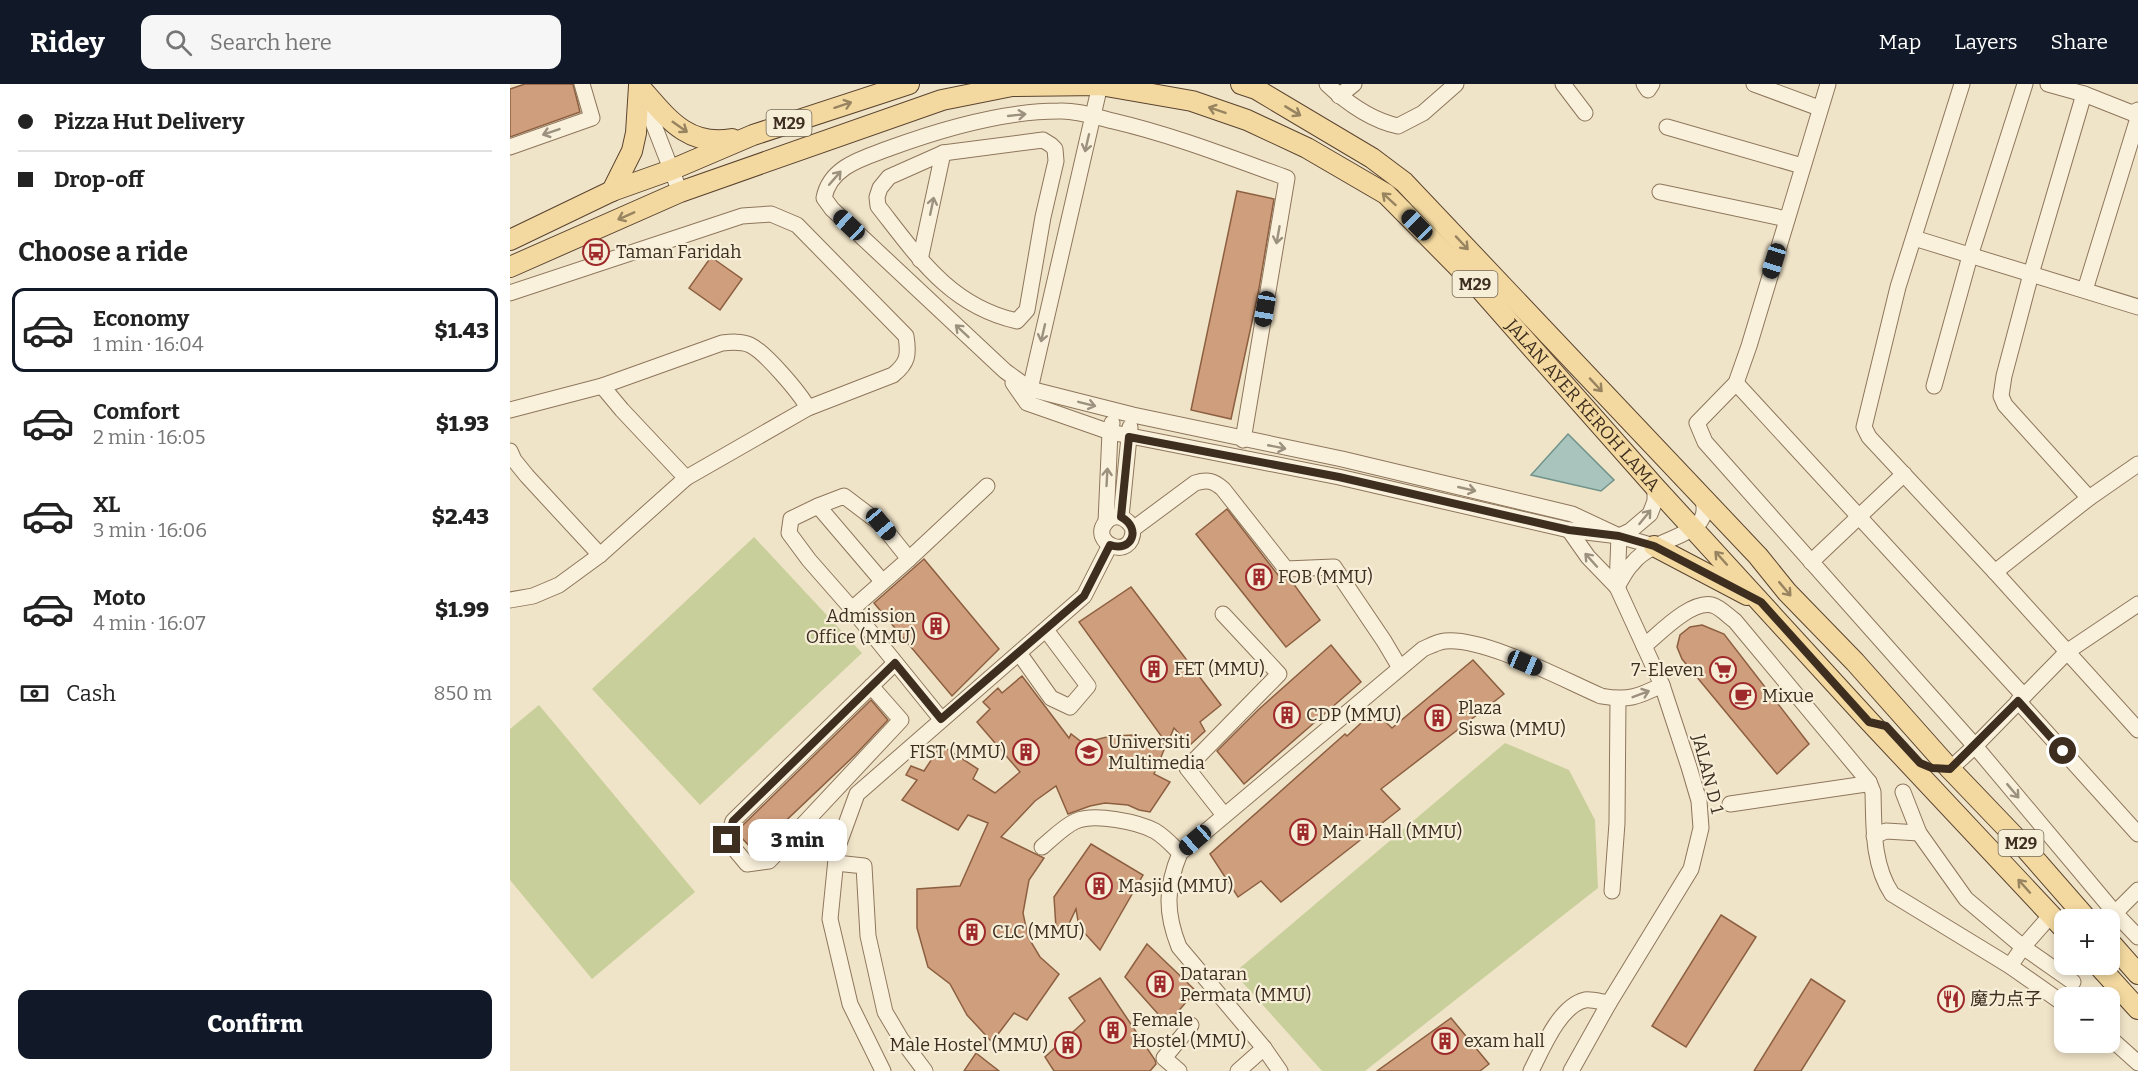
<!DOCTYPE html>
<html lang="en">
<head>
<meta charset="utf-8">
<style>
  body { margin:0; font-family:Bitter,"Noto Sans SC",serif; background:#f6f6f6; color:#222; height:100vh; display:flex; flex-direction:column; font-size:22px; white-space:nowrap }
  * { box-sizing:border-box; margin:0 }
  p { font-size:20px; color:#767676 }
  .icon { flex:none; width:33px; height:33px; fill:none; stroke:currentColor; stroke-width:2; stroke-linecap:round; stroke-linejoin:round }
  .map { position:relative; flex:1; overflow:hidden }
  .side { display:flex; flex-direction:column; background:#fff; width:510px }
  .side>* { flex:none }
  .guide { display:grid; align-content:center; height:132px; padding:0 18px; background:#fff }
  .controls { position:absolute; left:1544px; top:825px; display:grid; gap:12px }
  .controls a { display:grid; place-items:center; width:66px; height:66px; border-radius:12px; background:#fff; box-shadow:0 3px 9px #0003; font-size:30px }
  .end { position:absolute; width:27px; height:27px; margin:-14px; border:8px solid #3d2e20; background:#fff; box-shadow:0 0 0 3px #fff }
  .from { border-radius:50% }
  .bubble { position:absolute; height:42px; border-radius:12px; background:#fff; box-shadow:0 3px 9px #0003; font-size:20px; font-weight:800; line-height:42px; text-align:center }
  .car { position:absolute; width:18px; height:36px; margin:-18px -9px; border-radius:8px; box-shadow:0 0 4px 2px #0007; background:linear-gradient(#222 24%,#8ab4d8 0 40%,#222 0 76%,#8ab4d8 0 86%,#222 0) }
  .guide b { display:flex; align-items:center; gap:21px; height:57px; font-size:22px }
  .guide b+b { border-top:2px solid #e0e0e0 }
  .guide i { width:15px; height:15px; background:#222 }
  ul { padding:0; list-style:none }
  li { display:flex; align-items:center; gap:18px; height:84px; margin:0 12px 9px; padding:0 6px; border:3px solid transparent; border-radius:12px }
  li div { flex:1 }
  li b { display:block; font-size:22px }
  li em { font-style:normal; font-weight:800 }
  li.selected { border-color:#111827 }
  li>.icon { width:54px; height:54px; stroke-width:1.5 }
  h2 { padding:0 18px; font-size:27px; line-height:72px }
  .pay { display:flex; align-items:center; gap:15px; height:66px; padding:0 18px; font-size:22px }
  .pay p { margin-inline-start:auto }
  .primary-button { display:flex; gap:12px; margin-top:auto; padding:12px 18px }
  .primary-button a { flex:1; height:69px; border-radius:12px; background:#111827; color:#fff; font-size:24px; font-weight:800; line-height:69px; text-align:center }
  header { display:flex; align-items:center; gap:36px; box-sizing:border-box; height:84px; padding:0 30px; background:#111827; color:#fff }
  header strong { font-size:28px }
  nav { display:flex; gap:33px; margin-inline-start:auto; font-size:21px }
  .search { width:420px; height:54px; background:#f6f6f6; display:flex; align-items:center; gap:15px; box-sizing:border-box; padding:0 21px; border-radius:12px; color:#767676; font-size:22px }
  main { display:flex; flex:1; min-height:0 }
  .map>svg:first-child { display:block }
  .green { fill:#c9cf9b }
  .water { fill:#a9c4bc; stroke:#6f938a; stroke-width:1.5 }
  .building { fill:#cf9f7d; stroke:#8d5f41; stroke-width:1.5 }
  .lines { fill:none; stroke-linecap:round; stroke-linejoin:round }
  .minor-casing { stroke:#8d765c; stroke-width:17 }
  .major-casing { stroke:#5b4430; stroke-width:22 }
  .minor { stroke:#faf1dc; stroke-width:15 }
  .major { stroke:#f3d9a0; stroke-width:20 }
  .oneway { stroke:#988460 }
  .oneway2 { stroke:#9c907e }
  .route { stroke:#3d2e20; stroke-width:8 }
  .labels { text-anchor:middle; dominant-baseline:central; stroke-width:4.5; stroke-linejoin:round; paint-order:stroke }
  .shield { fill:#f7eed8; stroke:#756857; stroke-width:1.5 }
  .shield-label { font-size:16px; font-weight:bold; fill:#3d2e20 }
  .poi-label { font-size:18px; fill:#3d2e20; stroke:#f7eed8; text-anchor:start }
  .street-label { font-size:18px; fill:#3d2e20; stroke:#f7eed8 }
</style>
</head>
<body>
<header>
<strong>Ridey</strong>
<div class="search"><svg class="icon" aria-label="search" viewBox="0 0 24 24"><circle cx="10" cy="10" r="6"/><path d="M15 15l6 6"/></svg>Search here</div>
<nav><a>Map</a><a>Layers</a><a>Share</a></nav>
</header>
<main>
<section class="side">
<div class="guide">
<b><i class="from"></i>Pizza Hut Delivery</b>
<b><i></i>Drop-off</b>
</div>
<h2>Choose a ride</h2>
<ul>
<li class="selected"><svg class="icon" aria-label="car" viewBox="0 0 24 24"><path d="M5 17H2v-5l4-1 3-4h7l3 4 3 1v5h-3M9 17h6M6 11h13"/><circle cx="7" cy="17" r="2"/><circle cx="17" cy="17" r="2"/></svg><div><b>Economy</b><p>1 min · 16:04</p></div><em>$1.43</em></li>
<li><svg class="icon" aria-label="car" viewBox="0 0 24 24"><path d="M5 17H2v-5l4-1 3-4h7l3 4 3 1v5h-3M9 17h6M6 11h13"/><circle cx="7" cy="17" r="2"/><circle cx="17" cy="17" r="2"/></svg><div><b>Comfort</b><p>2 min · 16:05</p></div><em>$1.93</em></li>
<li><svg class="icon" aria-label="car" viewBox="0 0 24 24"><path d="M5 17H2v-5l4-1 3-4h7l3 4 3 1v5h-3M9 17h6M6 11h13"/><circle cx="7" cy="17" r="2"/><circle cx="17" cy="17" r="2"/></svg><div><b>XL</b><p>3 min · 16:06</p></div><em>$2.43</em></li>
<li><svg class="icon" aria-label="car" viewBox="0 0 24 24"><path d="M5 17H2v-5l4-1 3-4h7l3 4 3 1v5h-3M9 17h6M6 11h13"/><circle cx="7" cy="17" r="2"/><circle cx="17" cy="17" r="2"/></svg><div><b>Moto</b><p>4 min · 16:07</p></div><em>$1.99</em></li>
</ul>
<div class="pay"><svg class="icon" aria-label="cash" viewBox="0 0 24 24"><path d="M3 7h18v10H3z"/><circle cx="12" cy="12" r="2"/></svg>Cash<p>850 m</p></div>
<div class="primary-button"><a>Confirm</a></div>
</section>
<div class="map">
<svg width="1628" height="987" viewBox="0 0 1628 987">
  <rect width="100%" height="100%" fill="#f0e4c8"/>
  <g class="green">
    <polygon points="244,453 352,569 190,721 82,605"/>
    <polygon points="29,621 185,808 82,895 0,796 0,645"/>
    <polygon points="995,659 1059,686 1085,736 1088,804 855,987 812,987 724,889"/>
  </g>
  <polygon class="water" points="1058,350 1104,396 1091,407 1021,391"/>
  <g class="building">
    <polygon points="15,0 63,0 70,28 0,53 0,5"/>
    <polygon points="727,107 764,115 748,210 721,335 681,326"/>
    <polygon points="201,173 232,195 210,226 179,204"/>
    <polygon points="717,425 768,491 772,494 780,495 810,536 776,563 686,450"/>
    <polygon points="414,475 489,565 442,612 364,519"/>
    <polygon points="621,503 711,621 690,638 695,647 680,661 664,644 657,660 569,538"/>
    <polygon points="1192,541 1214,550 1299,660 1267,690 1172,575 1167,563 1170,551 1180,543"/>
    <polygon points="821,561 851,598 734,700 707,667 748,626"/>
    <polygon points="963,576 994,610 871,705 890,725 771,818 751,797 728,813 700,770 835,650 837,652 864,627 882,644"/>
    <polygon points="512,592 559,654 561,650 573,659 601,652 625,651 656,661 644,690 660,698 640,728 629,726 618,721 595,719 580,722 558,730 546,702 525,717 491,753 534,774 519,796 513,829 518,853 530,873 549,890 517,936 504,929 482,958 457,931 440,900 418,883 407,844 407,805 450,802 478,739 458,731 448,746 392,716 407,696 396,691 401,682 414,687 431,661 468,685 463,695 485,709 510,688 467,638 480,625 473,618 488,604 492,609"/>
    <polygon points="361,616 378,636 346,670 244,767 229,751 232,742"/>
    <polygon points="581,760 633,791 590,866 569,843 566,825 555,848 546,844 544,813"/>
    <polygon points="1211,831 1246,853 1176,963 1142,942"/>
    <polygon points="637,860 686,907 657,940 615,893"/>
    <polygon points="590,894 645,976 646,980 640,987 544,987 535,973 575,937 559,914"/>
    <polygon points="1301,895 1335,917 1291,987 1244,987"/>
    <polygon points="941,934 979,980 970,987 867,987"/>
    <polygon points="466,969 489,987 454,987"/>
  </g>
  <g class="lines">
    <defs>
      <g id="minor">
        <path d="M817,0C837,19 861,36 888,42L913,29L946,0"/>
        <polyline points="1053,0 1075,29"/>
        <polyline points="1134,0 1138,6 1142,0"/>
        <polyline points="1244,0 1309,24"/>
        <polyline points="1318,0 1239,262 1226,299 1187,339 1195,358 1465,662 1605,829 1628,853"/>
        <polyline points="1452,0 1388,203 1354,343 1359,353 1485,488 1628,646"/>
        <polyline points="1538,0 1574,10 1622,29 1628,26"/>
        <polyline points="131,8 170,108"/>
        <polyline points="1574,10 1521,190 1494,292 1491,312 1495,321 1579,414"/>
        <polyline points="829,12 844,0"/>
        <polyline points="1157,43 1292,82"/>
        <path d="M533,56L541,61L545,65L546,77L533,133L517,226L507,237C440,222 408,173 368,122L367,113L370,104L379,93L433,69Z"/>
        <polyline points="0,63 82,34 72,0"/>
        <polyline points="1150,108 1277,135"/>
        <polyline points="1404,154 1628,223"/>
        <polyline points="410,176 433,69"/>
        <polyline points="1575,206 1628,34"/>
        <path d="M0,209L232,132L261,130L287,141L396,252C399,271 398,279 383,291L298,324L176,394L90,471L49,501L23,512L0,516"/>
        <polyline points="503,299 517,319 600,348 829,393 1059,446 1109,452 1120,447 1140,430 1145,417 1145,403"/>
        <polyline points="1226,299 1514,612"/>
        <polyline points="92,302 112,326 176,394"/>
        <polyline points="1424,302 1460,172 1515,0"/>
        <polyline points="518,314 590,1"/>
        <path d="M0,326L92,302L212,259C221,258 231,257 240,261C255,268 290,309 298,324"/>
        <path d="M733,356L777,94C719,73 663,51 603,37C586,33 567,26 549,27C494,27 432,45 380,64C354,74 320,82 314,114L322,125L495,287L520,305L623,331L832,375L1062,430L1109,452L1144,462"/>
        <polyline points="0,367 4,376 17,392 90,471"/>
        <polyline points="308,422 372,497"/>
        <polyline points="611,433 620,343"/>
        <polyline points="596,438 600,348 602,339"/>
        <path d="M623,445C618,435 606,427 596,438C578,459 623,479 623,445L685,399C698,395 704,397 713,405L776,485L824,483L874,557L890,584"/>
        <path d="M1059,446L1078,473L1107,503C1112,495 1116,485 1123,479C1128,472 1138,466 1146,462C1166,451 1204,445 1192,414"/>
        <polyline points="399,475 371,440 334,412 308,422 281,435 279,449 299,476 342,525 431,635"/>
        <polyline points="1301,478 1394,390"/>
        <polyline points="1485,488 1579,414 1628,380"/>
        <polyline points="342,525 399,475 477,402"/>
        <polyline points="713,530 769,590 677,684 714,731"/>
        <path d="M1134,562C1150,549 1181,516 1202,521C1210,523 1218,532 1225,537L1359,698L1363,708C1364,742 1362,780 1382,810L1500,882L1554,920"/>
        <polyline points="509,569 541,614 560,623 578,602 536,546"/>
        <polyline points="361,602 391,636 259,777 237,780 217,756 223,737 385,579"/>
        <polyline points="1508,617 1628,750"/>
        <polyline points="1440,685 1465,662 1558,567 1628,520"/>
        <polyline points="1393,708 1409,749 1456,815 1513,863 1563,898"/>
        <polyline points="1220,720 1356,700 1359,698"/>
        <polyline points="1364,752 1376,747 1409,749"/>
        <path d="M532,763C542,755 554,742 566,737C585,729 628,738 645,747C655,753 662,761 670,769"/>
        <polyline points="326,779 354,782 358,852 375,928 391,955 415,987"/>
        <polyline points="1102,807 1107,739 1108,615"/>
        <polyline points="1605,829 1628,806"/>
        <polyline points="1500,882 1513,863 1541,831"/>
        <polyline points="1599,953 1628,979"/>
        <polyline points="373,987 340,920 320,835 327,765 347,710 574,512 600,461"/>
        <polyline points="669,987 654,974 681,941"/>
        <polyline points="728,987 754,964"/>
        <path d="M770,987L754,964L669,863C655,828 656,803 670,769L913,565C920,562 927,558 935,557C974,553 1052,595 1091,612C1118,617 1128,613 1152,601"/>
        <path d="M1021,987C1032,966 1049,922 1075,916C1082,915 1091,918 1099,919"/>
        <polyline points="1061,987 1099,919 1181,785 1191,744 1189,717 1179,683 1152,601 1107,503 1109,452"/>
      </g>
      <g id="major">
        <polyline points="731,0 746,5 862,74 894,98 1248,472 1277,508 1345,578 1440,685 1508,756 1578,836"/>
        <path d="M129,2C156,32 176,63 222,55"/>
        <polyline points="102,107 122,67 126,49 129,2"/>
        <polyline points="0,156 102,107 161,86 243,51 399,0"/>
        <path id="s1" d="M0,183L170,108L432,16L502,2L590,1L682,17L737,36L797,64L876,110L970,205L1145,403L1360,638L1554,845"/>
        <polyline points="1144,462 1237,511"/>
        <polyline points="1599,857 1628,890"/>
        <polyline points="1587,880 1628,925"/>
      </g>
    </defs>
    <use href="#minor" class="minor-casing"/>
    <use href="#major" class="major-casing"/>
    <use href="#minor" class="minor"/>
    <use href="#major" class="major"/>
  </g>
  <defs><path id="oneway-shaft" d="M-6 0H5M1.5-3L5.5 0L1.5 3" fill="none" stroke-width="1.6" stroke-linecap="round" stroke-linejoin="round" transform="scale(1.5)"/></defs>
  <g class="oneway">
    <use href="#oneway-shaft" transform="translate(333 21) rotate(-18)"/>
    <use href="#oneway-shaft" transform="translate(707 26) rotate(-161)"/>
    <use href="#oneway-shaft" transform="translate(783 27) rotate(31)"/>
    <use href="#oneway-shaft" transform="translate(170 43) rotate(35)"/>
    <use href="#oneway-shaft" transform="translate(879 115) rotate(-138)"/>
    <use href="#oneway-shaft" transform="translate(116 132) rotate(156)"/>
    <use href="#oneway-shaft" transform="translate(952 159) rotate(47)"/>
    <use href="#oneway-shaft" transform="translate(1086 301) rotate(47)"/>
    <use href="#oneway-shaft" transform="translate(1211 474) rotate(-132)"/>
    <use href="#oneway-shaft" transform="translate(1275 505) rotate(50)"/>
    <use href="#oneway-shaft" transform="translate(1514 802) rotate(-132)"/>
  </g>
  <g class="oneway2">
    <use href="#oneway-shaft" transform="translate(507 31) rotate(-6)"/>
    <use href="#oneway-shaft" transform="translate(41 48) rotate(161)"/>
    <use href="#oneway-shaft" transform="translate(577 59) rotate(103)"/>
    <use href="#oneway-shaft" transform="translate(325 94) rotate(-49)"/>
    <use href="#oneway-shaft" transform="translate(422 122) rotate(-78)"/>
    <use href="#oneway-shaft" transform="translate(768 151) rotate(100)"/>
    <use href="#oneway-shaft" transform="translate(452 247) rotate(-137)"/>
    <use href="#oneway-shaft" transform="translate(533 249) rotate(103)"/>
    <use href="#oneway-shaft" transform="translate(577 320) rotate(14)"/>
    <use href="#oneway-shaft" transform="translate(767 363) rotate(11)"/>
    <use href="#oneway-shaft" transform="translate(597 393) rotate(-87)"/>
    <use href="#oneway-shaft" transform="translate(957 405) rotate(13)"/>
    <use href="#oneway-shaft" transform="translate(1135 433) rotate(-51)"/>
    <use href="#oneway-shaft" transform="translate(1081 476) rotate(-132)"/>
    <use href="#oneway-shaft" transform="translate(1131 610) rotate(-21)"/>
    <use href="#oneway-shaft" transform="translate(1503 707) rotate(50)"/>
  </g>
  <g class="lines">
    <path class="route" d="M217,756L223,737L385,579L431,635L574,512L600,461C622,469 632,444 611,433L619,353L829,393L1059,446L1109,452L1144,462L1251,518L1359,638L1376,642L1410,679L1422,684L1440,685L1508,617L1553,667"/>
  </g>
  <defs>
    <symbol id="bus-ring" viewBox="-11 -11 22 22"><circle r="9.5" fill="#f7eed8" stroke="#9e2a2b" stroke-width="1.5"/><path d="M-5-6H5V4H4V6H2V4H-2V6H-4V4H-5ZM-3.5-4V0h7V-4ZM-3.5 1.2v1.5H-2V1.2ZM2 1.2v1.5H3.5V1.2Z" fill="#9e2a2b"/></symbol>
    <symbol id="building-ring" viewBox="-11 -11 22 22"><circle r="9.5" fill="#f7eed8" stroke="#9e2a2b" stroke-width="1.5"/><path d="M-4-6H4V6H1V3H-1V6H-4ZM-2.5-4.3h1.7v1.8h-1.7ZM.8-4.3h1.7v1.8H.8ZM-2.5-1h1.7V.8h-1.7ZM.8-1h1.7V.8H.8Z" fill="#9e2a2b"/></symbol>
    <symbol id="supermarket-ring" viewBox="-11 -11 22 22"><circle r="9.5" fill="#f7eed8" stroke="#9e2a2b" stroke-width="1.5"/><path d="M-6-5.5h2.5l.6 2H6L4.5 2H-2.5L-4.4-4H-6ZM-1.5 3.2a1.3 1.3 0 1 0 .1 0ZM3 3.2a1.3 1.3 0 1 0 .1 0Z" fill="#9e2a2b"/></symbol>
    <symbol id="cafe-ring" viewBox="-11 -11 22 22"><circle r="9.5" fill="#f7eed8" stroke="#9e2a2b" stroke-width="1.5"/><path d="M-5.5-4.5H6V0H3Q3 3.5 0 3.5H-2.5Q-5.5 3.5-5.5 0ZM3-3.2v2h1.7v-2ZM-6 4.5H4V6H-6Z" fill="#9e2a2b"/></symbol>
    <symbol id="university-ring" viewBox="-11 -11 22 22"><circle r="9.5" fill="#f7eed8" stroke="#9e2a2b" stroke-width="1.5"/><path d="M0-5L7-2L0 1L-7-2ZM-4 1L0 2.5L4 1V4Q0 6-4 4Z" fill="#9e2a2b"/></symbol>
    <symbol id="restaurant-ring" viewBox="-11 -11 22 22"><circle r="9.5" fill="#f7eed8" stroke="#9e2a2b" stroke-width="1.5"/><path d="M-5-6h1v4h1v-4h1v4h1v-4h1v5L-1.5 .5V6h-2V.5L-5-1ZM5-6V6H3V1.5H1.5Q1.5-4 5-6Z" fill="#9e2a2b"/></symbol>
  </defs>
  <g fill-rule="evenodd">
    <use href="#bus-ring" x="71" y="153" width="30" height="30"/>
    <use href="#building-ring" x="734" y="478" width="30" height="30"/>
    <use href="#building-ring" x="411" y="527" width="30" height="30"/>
    <use href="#building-ring" x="629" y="570" width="30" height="30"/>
    <use href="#supermarket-ring" x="1198" y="571" width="30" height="30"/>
    <use href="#cafe-ring" x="1218" y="597" width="30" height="30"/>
    <use href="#building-ring" x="762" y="616" width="30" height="30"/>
    <use href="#building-ring" x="913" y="619" width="30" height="30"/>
    <use href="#building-ring" x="501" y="653" width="30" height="30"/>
    <use href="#university-ring" x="564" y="653" width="30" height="30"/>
    <use href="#building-ring" x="778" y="733" width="30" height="30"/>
    <use href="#building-ring" x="574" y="787" width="30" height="30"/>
    <use href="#building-ring" x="447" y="833" width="30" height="30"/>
    <use href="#building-ring" x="635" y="885" width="30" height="30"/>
    <use href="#restaurant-ring" x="1426" y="900" width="30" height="30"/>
    <use href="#building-ring" x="588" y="931" width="30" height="30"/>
    <use href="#building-ring" x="920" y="942" width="30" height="30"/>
    <use href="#building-ring" x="543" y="946" width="30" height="30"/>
  </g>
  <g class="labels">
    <g class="shield">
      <rect x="256.5" y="26" width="45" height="26" rx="4.5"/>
      <rect x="942.5" y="187" width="45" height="26" rx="4.5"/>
      <rect x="1488.5" y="746" width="45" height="26" rx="4.5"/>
    </g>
    <g class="shield-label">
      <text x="279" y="39">M29</text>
      <text x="965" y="200">M29</text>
      <text x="1511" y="759">M29</text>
    </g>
    <g class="poi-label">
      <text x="106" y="168">Taman Faridah</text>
      <text x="768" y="493">FOB (MMU)</text>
      <text x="406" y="532" text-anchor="end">Admission<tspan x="406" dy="21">Office (MMU)</tspan></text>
      <text x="664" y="585">FET (MMU)</text>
      <text x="1194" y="586" text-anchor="end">7-Eleven</text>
      <text x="1252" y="612">Mixue</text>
      <text x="948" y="624">Plaza<tspan x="948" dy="21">Siswa (MMU)</tspan></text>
      <text x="796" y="631">CDP (MMU)</text>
      <text x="598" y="658">Universiti<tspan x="598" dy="21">Multimedia</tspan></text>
      <text x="496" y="668" text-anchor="end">FIST (MMU)</text>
      <text x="812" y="748">Main Hall (MMU)</text>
      <text x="608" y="802">Masjid (MMU)</text>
      <text x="482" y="848">CLC (MMU)</text>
      <text x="670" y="890">Dataran<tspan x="670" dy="21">Permata (MMU)</tspan></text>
      <text x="1460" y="915">魔力点子</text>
      <text x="622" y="936">Female<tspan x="622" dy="21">Hostel (MMU)</tspan></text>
      <text x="954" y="957">exam hall</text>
      <text x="538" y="961" text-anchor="end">Male Hostel (MMU)</text>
    </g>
    <g class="street-label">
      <text stroke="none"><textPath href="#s1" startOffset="1221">JALAN AYER KEROH LAMA</textPath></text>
      <text transform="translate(1198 690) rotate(76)">JALAN D 1</text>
    </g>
  </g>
</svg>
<div class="controls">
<a>+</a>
<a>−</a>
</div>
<i class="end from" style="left:1553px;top:667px"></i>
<i class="end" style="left:217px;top:756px"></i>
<div class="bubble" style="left:238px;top:735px;width:99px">3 min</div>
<i class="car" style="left:339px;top:141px;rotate:313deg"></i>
<i class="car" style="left:907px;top:141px;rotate:315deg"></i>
<i class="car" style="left:1264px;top:177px;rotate:197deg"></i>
<i class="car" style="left:755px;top:225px;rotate:190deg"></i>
<i class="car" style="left:371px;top:440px;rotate:140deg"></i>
<i class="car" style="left:1015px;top:579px;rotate:113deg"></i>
<i class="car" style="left:685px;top:756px;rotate:229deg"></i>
</div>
</main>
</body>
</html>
